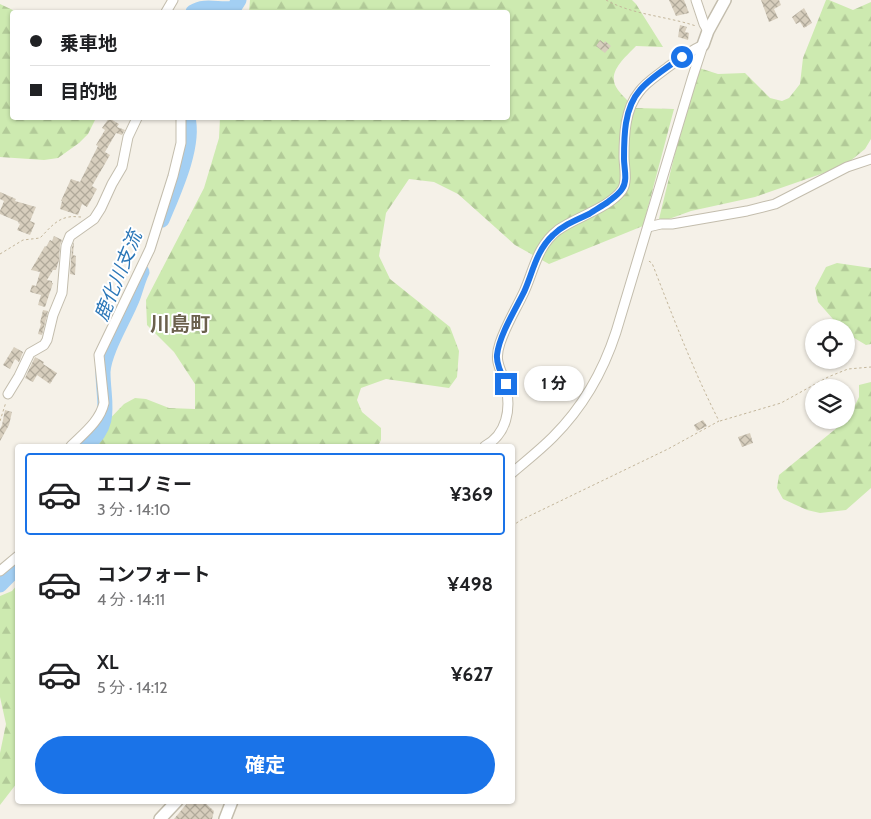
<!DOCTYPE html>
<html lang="ja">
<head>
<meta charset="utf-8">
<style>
  body { margin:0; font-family:Cabin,"Noto Sans JP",sans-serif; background:#f2f2f2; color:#202124; height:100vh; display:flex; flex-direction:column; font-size:19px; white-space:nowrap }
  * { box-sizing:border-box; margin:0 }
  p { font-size:16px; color:#757577 }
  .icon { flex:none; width:28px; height:28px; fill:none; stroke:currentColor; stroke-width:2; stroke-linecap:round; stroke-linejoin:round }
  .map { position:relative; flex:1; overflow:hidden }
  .details { position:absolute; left:15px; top:444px; width:500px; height:360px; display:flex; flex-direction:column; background:#fff; border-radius:5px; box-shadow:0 1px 4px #0004 }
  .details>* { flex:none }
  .top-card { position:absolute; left:10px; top:10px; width:500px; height:110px; border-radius:5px; box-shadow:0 1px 4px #0004; display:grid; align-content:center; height:110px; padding:0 20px; background:#fff }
  .fabs { position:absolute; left:805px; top:319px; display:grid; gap:10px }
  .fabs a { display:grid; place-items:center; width:50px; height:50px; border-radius:50%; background:#fff; box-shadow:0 1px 4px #0004; font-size:25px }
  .end { position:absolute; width:22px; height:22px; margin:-11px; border:6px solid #1a73e8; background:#fff; box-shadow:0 0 0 2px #fff }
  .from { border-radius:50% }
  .bubble { position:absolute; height:35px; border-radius:18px; background:#fff; box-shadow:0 1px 4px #0004; font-size:16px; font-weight:700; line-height:35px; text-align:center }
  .top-card b { display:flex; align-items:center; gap:18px; height:48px; font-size:19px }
  .top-card b+b { border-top:1px solid #e0e0e0 }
  .top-card i { width:12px; height:12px; background:#202124 }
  ul { padding:9px 0 0; list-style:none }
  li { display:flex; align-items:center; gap:15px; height:82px; margin:0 10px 8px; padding:0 10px; border:2px solid transparent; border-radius:5px }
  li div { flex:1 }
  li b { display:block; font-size:19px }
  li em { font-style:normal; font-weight:700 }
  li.selected { border-color:#1a73e8 }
  li>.icon { width:45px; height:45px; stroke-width:1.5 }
  .cta { display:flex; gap:10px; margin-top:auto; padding:10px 20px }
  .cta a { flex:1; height:58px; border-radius:30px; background:#1a73e8; color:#fff; font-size:20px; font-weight:700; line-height:58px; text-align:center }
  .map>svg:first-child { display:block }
  .forest { fill:url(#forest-firs) }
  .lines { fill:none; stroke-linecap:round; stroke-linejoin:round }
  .river { stroke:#a3cff3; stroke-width:15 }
  .building { fill:url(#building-cross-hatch) }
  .minor-casing { stroke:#c3bdad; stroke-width:11 }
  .tertiary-casing { stroke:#c3bdad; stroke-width:14 }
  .path { stroke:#c3b69b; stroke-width:1; stroke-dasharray:2.5 2.5; stroke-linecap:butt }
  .minor { stroke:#fff; stroke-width:9 }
  .tertiary { stroke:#fff; stroke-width:11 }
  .route { stroke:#1a73e8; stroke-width:6 }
  .labels { text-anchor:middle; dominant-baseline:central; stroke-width:4; stroke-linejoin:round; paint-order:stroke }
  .water-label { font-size:19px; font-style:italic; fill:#2b77b8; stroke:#fff }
  .quarter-label { font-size:20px; font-weight:bold; fill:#6b614d; stroke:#fff }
</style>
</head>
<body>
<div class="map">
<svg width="871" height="819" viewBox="0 0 871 819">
  <defs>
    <pattern id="forest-firs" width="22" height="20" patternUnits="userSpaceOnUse" patternTransform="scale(1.25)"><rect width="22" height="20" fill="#cdeab0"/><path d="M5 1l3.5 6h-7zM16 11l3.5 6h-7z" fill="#b2ca98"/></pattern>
    <pattern id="building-cross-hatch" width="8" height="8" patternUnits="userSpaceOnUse" patternTransform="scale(1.25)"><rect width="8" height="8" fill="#d7cebd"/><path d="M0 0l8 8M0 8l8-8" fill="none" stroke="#b0a99a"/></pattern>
  </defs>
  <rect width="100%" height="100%" fill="#f5f1e8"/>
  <g class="forest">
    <path d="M250,0H632L636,4L663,47L636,46C625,58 605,73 618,90C623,97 630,102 635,108L674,109L643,226L549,264L515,245L458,194L434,182L409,179L386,213L379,256L390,279L450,327L459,351L457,377L449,388L386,379L361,388L357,400L362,412L381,428V440L378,446H89L98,431L124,404L135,398L146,399L169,408L195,409V384L174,352L147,325L146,300L204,188L219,138L220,118H508V12H249Z"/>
    <polygon points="826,0 829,0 853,10 871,2 871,139 865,149 844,166 755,197 691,211 658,223 696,67 718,74 745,73 770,98 782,101 789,98 800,84 803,58"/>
    <polygon points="0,4 17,12 12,12 12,118 96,118 88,134 79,143 58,158 44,160 0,157"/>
    <polygon points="837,263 871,268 871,344 866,345 846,333 846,328 840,327 818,302 815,288 826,267"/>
    <polygon points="871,382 871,488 846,510 820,513 807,510 783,499 777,488 779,475 849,418 859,397 859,385"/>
    <polygon points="17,585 17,783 0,805 0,753 6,724 0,697 0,596 12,591"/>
  </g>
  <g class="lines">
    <g class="river">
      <path d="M193,12C205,4 221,11 234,8L239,0"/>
      <path d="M162,220C173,193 195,147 188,118"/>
      <path d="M86,446C114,424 103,402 103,372C104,351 125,318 133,297C136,289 138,280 142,272"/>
      <polyline points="0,585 18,567"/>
    </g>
  </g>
  <g class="building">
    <polygon points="669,0 684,0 689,13 676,16"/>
    <polygon points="761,0 779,0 781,5 774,9 778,18 769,22"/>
    <polygon points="804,8 812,23 804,28 800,22 796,24 792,17"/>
    <polygon points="680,25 687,27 685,32 689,33 688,40 678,37"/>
    <polygon points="600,40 604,43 605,41 611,46 605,53 596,46"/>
    <polygon points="109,118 119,124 117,127 125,130 122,135 116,133 105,152 110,155 92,186 97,189 87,207 82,204 78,215 60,209 62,201 61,201 71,179 80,182 98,146 96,145 105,130 102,128"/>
    <polygon points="0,192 16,199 15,201 36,207 30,221 35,223 30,235 17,230 20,224 18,223 19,222 0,214 0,211 4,201 0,199"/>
    <polygon points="54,236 62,240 60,245 59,260 56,270 53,270 47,280 52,281 52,283 53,283 45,307 38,305 41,295 30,292 32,285 36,286 40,272 31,270 45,246 46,247 50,240 52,241"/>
    <polygon points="74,242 73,255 76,256 75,275 70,274 72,247"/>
    <polygon points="43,310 48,311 42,335 38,334 41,324 40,323"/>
    <polygon points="14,347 23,352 19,362 15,359 10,369 3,365"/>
    <polygon points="35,357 44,362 43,364 57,373 50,384 37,375 33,382 25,378"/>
    <polygon points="5,410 12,412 9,425 0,441 0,429 2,425"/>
    <polygon points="703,420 707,426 697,431 694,425"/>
    <polygon points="750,433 753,443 742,447 738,437"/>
    <polygon points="189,801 203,801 214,811 212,819 174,819"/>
  </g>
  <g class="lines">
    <defs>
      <g id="minor">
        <polyline points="696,0 704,24 708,31"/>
        <polyline points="166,12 173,0"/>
        <polyline points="648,227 661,224 672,224 747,211 775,204 847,167 871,159"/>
        <polyline points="8,394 19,376 30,353 44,345 47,340 53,315 62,293 66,246 70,236 94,219 101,208 112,184 122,167 128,137 137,118"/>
        <path d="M71,446C84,433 100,421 104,403L99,355L150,249L173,176L181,143V118"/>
        <path d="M485,446C507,434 511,409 506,387C502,368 493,364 500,343C506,325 516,309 524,292C534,270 537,246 558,230C576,217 609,208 622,190C628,181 624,167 624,157C624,135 625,109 639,92C646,82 658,75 668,67C679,59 690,51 703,45"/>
        <path d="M512,473C526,461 540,450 553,437C583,407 603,372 616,332L692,79L703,45"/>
        <polyline points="0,571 18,556"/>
      </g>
      <g id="tertiary">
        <polyline points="703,45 708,31 725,0"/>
        <polyline points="160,819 177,801"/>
        <polyline points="225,819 232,801"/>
      </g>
    </defs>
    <use href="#minor" class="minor-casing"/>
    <use href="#tertiary" class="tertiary-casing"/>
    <g class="path">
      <path d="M606,0C633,15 666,16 696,26"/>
      <path d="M0,254L23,240L40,238C49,229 56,219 69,217C73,216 77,217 81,217"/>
      <polyline points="0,421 6,402"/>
      <polyline points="720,421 781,403 828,377 848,369 871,367"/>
      <path d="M512,526L521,520L668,449L719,421C693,370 673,317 652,263L647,260"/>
    </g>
    <use href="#minor" class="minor"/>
    <use href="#tertiary" class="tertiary"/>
  </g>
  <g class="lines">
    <path class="route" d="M506,384C502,376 496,364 497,355C499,336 515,310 524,292C533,272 536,251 553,235C563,225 576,220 589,214C595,210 602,206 608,202C613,198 619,194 622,189C628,181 624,168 624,159C624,137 624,108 640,90C651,77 668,67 682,57"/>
  </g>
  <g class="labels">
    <g class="water-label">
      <text transform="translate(118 276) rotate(-68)">鹿化川支流</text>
    </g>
    <g class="quarter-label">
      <text x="180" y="324">川島町</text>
    </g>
  </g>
</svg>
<div class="fabs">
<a><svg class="icon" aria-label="locate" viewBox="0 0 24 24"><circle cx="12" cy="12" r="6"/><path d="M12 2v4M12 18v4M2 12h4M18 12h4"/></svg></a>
<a><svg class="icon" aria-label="layers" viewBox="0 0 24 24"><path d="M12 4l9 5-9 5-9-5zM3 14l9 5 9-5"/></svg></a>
</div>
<i class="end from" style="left:682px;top:57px"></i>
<i class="end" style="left:506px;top:384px"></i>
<div class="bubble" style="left:524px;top:366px;width:60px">1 分</div>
<div class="top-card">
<b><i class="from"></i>乗車地</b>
<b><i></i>目的地</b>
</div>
<section class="details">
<ul>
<li class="selected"><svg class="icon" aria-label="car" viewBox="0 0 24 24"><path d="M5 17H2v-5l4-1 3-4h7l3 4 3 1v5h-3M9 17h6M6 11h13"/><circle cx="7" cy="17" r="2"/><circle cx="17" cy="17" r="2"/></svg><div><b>エコノミー</b><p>3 分 · 14:10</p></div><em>¥369</em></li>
<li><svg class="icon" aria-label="car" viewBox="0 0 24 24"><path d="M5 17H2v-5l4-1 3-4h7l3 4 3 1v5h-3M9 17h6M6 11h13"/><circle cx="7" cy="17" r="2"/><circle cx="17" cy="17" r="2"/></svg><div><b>コンフォート</b><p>4 分 · 14:11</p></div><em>¥498</em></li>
<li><svg class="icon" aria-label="car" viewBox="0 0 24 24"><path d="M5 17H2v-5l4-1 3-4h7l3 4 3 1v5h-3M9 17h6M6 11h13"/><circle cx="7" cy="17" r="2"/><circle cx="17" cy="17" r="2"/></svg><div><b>XL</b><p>5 分 · 14:12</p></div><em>¥627</em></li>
</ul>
<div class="cta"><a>確定</a></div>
</section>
</div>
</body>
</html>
